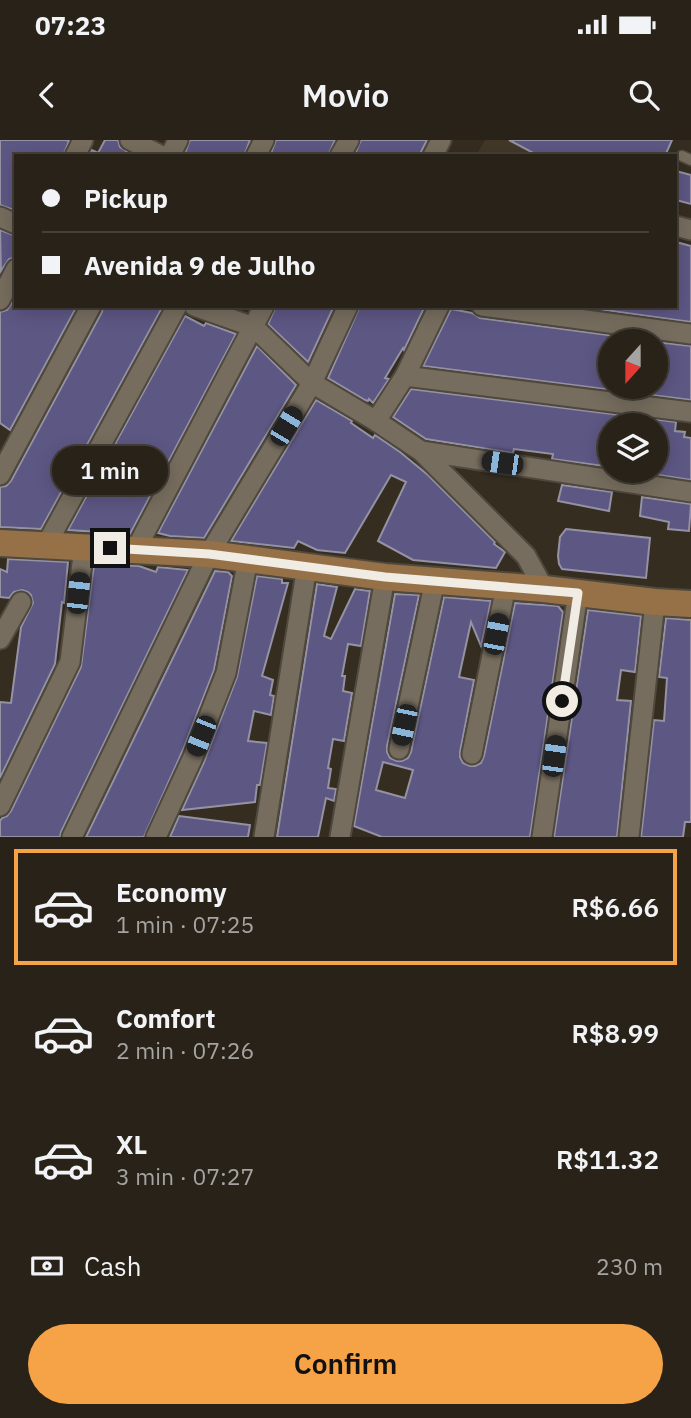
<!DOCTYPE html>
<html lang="en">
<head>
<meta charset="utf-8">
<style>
  body { margin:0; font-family:"IBM Plex Sans",sans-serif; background:#342f25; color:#f1f3f6; height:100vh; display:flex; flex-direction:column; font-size:26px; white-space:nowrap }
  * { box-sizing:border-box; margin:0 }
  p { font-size:23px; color:#a5a4a2 }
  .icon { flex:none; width:38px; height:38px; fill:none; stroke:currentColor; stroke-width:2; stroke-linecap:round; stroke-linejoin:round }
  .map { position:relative; height:697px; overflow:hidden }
  .panel { display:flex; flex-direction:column; background:#282218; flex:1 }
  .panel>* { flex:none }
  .top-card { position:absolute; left:14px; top:14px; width:663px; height:154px; border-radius:0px; box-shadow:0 4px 18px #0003,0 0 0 2px #443f37; display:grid; align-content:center; height:154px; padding:0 28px; background:#282218 }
  .needle { width:46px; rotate:201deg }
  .buttons { position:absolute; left:598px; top:189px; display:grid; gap:14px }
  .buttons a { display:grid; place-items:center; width:70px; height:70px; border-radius:50%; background:#282218; box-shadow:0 4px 18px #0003,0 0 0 2px #443f37; font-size:35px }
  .end { position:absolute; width:32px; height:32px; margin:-16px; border:9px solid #f0ebe3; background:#111; box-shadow:0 0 0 4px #111 }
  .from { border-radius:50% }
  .bubble { position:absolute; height:49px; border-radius:24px; background:#282218; box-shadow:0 4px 18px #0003,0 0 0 2px #443f37; font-size:23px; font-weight:600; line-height:49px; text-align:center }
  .car { position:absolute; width:21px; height:42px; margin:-21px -10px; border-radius:9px; box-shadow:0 0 5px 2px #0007; background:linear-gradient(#222 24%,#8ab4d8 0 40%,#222 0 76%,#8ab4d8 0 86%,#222 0) }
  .top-card b { display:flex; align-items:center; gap:24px; height:66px; font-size:26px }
  .top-card b+b { border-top:2px solid #443f37 }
  .top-card i { width:18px; height:18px; background:#f1f3f6 }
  ul { padding:12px 0 0; list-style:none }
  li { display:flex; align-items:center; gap:21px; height:116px; margin:0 14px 10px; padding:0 14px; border:4px solid transparent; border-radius:0px }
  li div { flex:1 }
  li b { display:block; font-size:26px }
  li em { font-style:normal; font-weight:600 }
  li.current { border-color:#f6a247 }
  li>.icon { width:63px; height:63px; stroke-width:1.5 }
  .pay { display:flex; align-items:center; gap:18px; height:77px; padding:0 28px; font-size:26px }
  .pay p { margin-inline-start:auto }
  .cta { display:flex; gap:14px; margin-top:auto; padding:14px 28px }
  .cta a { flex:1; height:80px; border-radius:42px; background:#f6a247; color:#111; font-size:28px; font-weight:600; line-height:80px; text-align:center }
  .status { display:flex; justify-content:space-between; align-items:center; height:49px; padding:0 35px; background:#282218; direction:ltr }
  .status svg { height:19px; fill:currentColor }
  header { display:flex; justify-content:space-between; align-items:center; height:91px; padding:0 28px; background:#282218; font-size:32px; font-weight:600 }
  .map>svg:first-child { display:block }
  .commercial { fill:#433828 }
  .building { fill:#5d5784; stroke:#9492a3; stroke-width:2; fill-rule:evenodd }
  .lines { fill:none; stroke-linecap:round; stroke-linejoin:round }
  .lane-casing { stroke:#4f483d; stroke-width:13 }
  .street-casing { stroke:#4f483d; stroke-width:23 }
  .secondary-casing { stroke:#4f483d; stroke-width:30 }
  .lane { stroke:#766d5e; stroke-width:10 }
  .street { stroke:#766d5e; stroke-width:19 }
  .secondary { stroke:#967147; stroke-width:26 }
  .route { stroke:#f0ebe3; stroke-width:9 }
</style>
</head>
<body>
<div class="status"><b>07:23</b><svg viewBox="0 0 49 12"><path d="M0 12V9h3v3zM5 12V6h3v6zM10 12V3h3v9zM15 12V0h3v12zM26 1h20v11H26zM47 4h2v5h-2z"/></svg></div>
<header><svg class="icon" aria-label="back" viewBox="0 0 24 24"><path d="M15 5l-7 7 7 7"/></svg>Movio<svg class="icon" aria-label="search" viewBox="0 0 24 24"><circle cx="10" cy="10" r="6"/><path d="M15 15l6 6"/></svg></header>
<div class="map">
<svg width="691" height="697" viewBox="0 0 691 697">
  <rect width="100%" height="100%" fill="#352d20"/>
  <polygon class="commercial" points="485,0 620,0 614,16 476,16"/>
  <g class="building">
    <polygon points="0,0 66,0 69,1 63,16 16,16 16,71 0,65"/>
    <polygon points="105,0 118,0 120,7 134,16 89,16 92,10 98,13"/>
    <polygon points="190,0 250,0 244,16 184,16"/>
    <polygon points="276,0 335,0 328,16 270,16"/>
    <polygon points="361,0 427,0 419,16 354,16"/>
    <polygon points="509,0 672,0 665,16 539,16"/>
    <polygon points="676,31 691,35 691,64 676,60"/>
    <polygon points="0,90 16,96 16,117 9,119 1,131"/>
    <polygon points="676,102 691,106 691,182 576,166 676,166"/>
    <polygon points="16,156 16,166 77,166 10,290 0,283 0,172 7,170"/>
    <polygon points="103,166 163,166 41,389 0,387 0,347 6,346 11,341 102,172"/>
    <polygon points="276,166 334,166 308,222 268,184"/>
    <polygon points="360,166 425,166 404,210 403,208 385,238 389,239 373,263 369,259 368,261 365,260 328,238"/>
    <polygon points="451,169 472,173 480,178 653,201 611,201 611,247 656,247 656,202 691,206 691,260 423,226"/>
    <polygon points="185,176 204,186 206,183 236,194 130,394 68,390"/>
    <polygon points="257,206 296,245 204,398 170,396 158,393"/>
    <polygon points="411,249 676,282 675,291 685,292 684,297 691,298 691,340 645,333 645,331 656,331 656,285 611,285 611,327 552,319 553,314 514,309 513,313 426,299 393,277"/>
    <polygon points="316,260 352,281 351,283 373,298 375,295 400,312 428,335 495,402 494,404 505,412 496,428 413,420 378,401 406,342 391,335 345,413 317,410 298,401 294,408 231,401"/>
    <polygon points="562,345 612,352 609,371 558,361"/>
    <polygon points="642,357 691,364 689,391 668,389 669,382 640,376"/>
    <polygon points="566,389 650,398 646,438 562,429 559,424 558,416 560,397"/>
    <polygon points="8,419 68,422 64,463 62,462 55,524 0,638 0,562 11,563 21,487 33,463 31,455 28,452 22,450 14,452 9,458 0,457 0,429 7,432"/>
    <polygon points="94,424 139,426 156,432 158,427 188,430 61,692 60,697 0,697 0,681 2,678 7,676 11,671 81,527"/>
    <polygon points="215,431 228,432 232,436 214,530 182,612 144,697 86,697"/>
    <polygon points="257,436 282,439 282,443 288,443 262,536 273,540 270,555 274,556 271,575 254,571 248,601 267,603 260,645 257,645 255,662 182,670 204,622 237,537"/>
    <polygon points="317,444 337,447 324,496 331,499 355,449 370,451 361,506 348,504 342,536 345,536 343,551 352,553 344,601 333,599 328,628 331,629 328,648 336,649 334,661 326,658 318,697 277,697"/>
    <path d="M395,454L419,455L387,606V612L390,618L397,621H402L408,618L411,612L444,457L491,461L481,506L471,482L459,537L474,540L460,612V617L463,623L470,626H475L481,623L484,616L515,463L558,466L563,472L530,697H382L354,686ZM383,622L413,630L405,658L376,650Z"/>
    <polygon points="588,470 641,476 635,532 621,530 617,560 631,561 617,697 554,697"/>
    <polygon points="666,478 691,480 691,682 685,682 683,697 641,697 654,580 664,581 667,538 659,537"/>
    <polygon points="179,676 250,685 248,697 170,697"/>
  </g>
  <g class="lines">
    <defs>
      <polyline id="lane" points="682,16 691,20"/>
      <g id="street">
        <polyline points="130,0 162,16"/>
        <polyline points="75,16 83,0"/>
        <polyline points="170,16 178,0"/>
        <polyline points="256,16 264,0"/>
        <polyline points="340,16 349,0"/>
        <polyline points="433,16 441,0"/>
        <polyline points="0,77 16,84"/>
        <polyline points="676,86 691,90"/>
        <polyline points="0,160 16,129"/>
        <polyline points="194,166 254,187 312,243 376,281 421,311 526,416 544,449"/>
        <polyline points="482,166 691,194"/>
        <polyline points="405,236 691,272"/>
        <polyline points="376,281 405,236 439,166"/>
        <polyline points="421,311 691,352"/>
        <polyline points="0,335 91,166"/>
        <polyline points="45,407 177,166"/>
        <polyline points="136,409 264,166"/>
        <polyline points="0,499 21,462"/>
        <polyline points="399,609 435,440"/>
        <polyline points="472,614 506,446"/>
        <polyline points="0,666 70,522 84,407"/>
        <polyline points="72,697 209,414 312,243 348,166"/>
        <polyline points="156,697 193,617 226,533 248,419"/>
        <polyline points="264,697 307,426"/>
        <polyline points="340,697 385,437"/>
        <polyline points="542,697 578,453"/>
        <polyline points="629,697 655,462"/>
      </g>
      <polyline id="secondary" points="0,403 209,414 385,437 544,449 655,462 691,464"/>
    </defs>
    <use href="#lane" class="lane-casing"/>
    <use href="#street" class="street-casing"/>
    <use href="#secondary" class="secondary-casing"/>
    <use href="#lane" class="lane"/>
    <use href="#street" class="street"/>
    <use href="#secondary" class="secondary"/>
  </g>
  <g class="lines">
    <polyline class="route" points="110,408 209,414 385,437 578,453 562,561"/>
  </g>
</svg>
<div class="buttons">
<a><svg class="needle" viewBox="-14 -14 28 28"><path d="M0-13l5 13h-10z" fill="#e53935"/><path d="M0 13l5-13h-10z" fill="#a5a4a2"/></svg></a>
<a><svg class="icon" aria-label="layers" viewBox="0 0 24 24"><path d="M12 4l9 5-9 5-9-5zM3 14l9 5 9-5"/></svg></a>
</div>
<i class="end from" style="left:562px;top:561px"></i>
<i class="end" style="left:110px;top:408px"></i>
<div class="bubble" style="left:52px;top:306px;width:116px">1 min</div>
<i class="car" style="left:286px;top:286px;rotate:31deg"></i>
<i class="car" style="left:502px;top:323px;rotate:278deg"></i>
<i class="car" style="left:78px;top:453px;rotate:6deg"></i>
<i class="car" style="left:496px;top:494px;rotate:11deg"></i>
<i class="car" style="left:404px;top:585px;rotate:192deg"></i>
<i class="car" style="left:201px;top:596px;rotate:202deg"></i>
<i class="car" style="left:554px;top:616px;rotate:8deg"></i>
<div class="top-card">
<b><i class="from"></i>Pickup</b>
<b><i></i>Avenida 9 de Julho</b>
</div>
</div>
<section class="panel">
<ul>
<li class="current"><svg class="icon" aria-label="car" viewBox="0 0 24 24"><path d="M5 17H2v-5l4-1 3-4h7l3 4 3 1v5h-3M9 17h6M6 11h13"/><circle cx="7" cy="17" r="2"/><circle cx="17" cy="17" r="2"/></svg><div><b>Economy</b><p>1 min · 07:25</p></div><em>R$6.66</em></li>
<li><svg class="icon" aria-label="car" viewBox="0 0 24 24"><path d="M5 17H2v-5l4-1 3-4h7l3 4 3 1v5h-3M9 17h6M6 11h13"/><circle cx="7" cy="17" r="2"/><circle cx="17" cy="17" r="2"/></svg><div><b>Comfort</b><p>2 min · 07:26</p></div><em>R$8.99</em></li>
<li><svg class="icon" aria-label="car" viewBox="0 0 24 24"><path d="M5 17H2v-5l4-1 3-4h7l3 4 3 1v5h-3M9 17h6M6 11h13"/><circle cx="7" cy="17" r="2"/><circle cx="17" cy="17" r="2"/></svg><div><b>XL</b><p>3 min · 07:27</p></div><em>R$11.32</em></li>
</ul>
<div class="pay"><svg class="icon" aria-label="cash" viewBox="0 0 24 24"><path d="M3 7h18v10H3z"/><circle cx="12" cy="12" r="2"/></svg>Cash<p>230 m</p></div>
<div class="cta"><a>Confirm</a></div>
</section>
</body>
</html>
